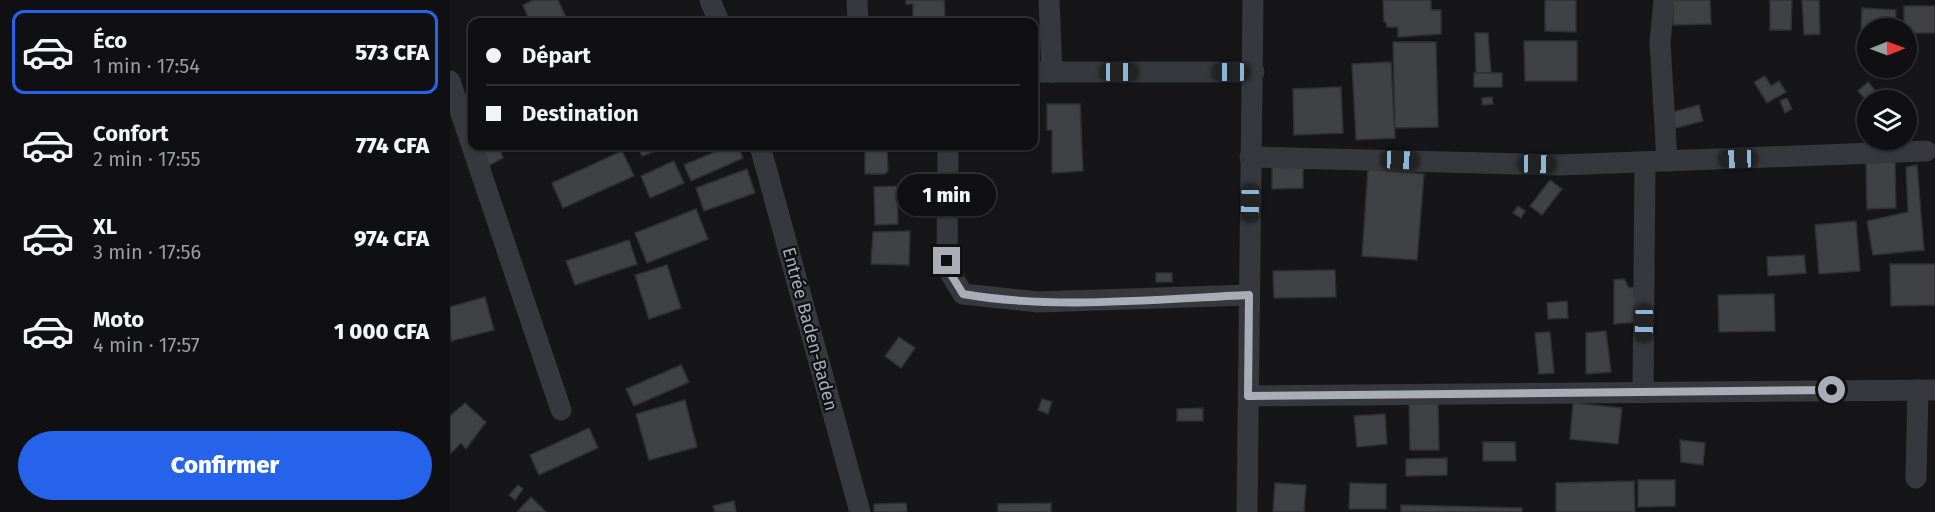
<!DOCTYPE html>
<html lang="fr">
<head>
<meta charset="utf-8">
<style>
  body { margin:0; font-family:"Fira Sans",sans-serif; background:#1e1e20; color:#f1f3f6; height:100vh; display:flex; flex-direction:column; font-size:22px; white-space:nowrap }
  * { box-sizing:border-box; margin:0 }
  p { font-size:20px; color:#9c9d9f }
  .icon { flex:none; width:33px; height:33px; fill:none; stroke:currentColor; stroke-width:2; stroke-linecap:round; stroke-linejoin:round }
  .map { position:relative; flex:1; overflow:hidden }
  .details { display:flex; flex-direction:column; background:#101012; width:450px }
  .details>* { flex:none }
  .top-card { position:absolute; left:18px; top:18px; width:570px; height:132px; border-radius:12px; box-shadow:0 2px 4px #0004,0 0 0 2px #303032; display:grid; align-content:center; height:132px; padding:0 18px; background:#101012 }
  .needle { width:39px; rotate:89deg }
  .buttons { position:absolute; left:1407px; top:18px; display:grid; gap:12px }
  .buttons a { display:grid; place-items:center; width:60px; height:60px; border-radius:50%; background:#101012; box-shadow:0 2px 4px #0004,0 0 0 2px #303032; font-size:30px }
  .end { position:absolute; width:27px; height:27px; margin:-14px; border:8px solid #a8adb8; background:#111; box-shadow:0 0 0 3px #111 }
  .from { border-radius:50% }
  .bubble { position:absolute; height:42px; border-radius:21px; background:#101012; box-shadow:0 2px 4px #0004,0 0 0 2px #303032; font-size:20px; font-weight:800; line-height:42px; text-align:center }
  .car { position:absolute; width:18px; height:36px; margin:-18px -9px; border-radius:8px; box-shadow:0 0 4px 2px #0007; background:linear-gradient(#222 24%,#8ab4d8 0 40%,#222 0 76%,#8ab4d8 0 86%,#222 0) }
  .top-card b { display:flex; align-items:center; gap:21px; height:57px; font-size:22px }
  .top-card b+b { border-top:2px solid #303032 }
  .top-card i { width:15px; height:15px; background:#f1f3f6 }
  ul { padding:10px 0 0; list-style:none }
  li { display:flex; align-items:center; gap:18px; height:84px; margin:0 12px 9px; padding:0 6px; border:3px solid transparent; border-radius:12px }
  li div { flex:1 }
  li b { display:block; font-size:22px }
  li em { font-style:normal; font-weight:800 }
  li.on { border-color:#2563eb }
  li>.icon { width:54px; height:54px; stroke-width:1.5 }
  .action { display:flex; gap:12px; margin-top:auto; padding:12px 18px }
  .action a { flex:1; height:69px; border-radius:36px; background:#2563eb; color:#fff; font-size:24px; font-weight:800; line-height:69px; text-align:center }
  main { display:flex; flex:1; min-height:0 }
  .map>svg:first-child { display:block }
  .building { fill:#404145; stroke:#303034; stroke-width:1.5 }
  .lines { fill:none; stroke-linecap:round; stroke-linejoin:round }
  .street { stroke:#37383d; stroke-width:21 }
  .route { stroke:#a8adb8; stroke-width:8 }
  .labels { text-anchor:middle; dominant-baseline:central; stroke-width:4.5; stroke-linejoin:round; paint-order:stroke }
  .street-label { font-size:18px; fill:#a8adb8; stroke:#111113 }
</style>
</head>
<body>
<main>
<section class="details">
<ul>
<li class="on"><svg class="icon" aria-label="car" viewBox="0 0 24 24"><path d="M5 17H2v-5l4-1 3-4h7l3 4 3 1v5h-3M9 17h6M6 11h13"/><circle cx="7" cy="17" r="2"/><circle cx="17" cy="17" r="2"/></svg><div><b>Éco</b><p>1 min · 17:54</p></div><em>573 CFA</em></li>
<li><svg class="icon" aria-label="car" viewBox="0 0 24 24"><path d="M5 17H2v-5l4-1 3-4h7l3 4 3 1v5h-3M9 17h6M6 11h13"/><circle cx="7" cy="17" r="2"/><circle cx="17" cy="17" r="2"/></svg><div><b>Confort</b><p>2 min · 17:55</p></div><em>774 CFA</em></li>
<li><svg class="icon" aria-label="car" viewBox="0 0 24 24"><path d="M5 17H2v-5l4-1 3-4h7l3 4 3 1v5h-3M9 17h6M6 11h13"/><circle cx="7" cy="17" r="2"/><circle cx="17" cy="17" r="2"/></svg><div><b>XL</b><p>3 min · 17:56</p></div><em>974 CFA</em></li>
<li><svg class="icon" aria-label="car" viewBox="0 0 24 24"><path d="M5 17H2v-5l4-1 3-4h7l3 4 3 1v5h-3M9 17h6M6 11h13"/><circle cx="7" cy="17" r="2"/><circle cx="17" cy="17" r="2"/></svg><div><b>Moto</b><p>4 min · 17:57</p></div><em>1 000 CFA</em></li>
</ul>
<div class="action"><a>Confirmer</a></div>
</section>
<div class="map">
<svg width="1485" height="512" viewBox="0 0 1485 512">
  <rect width="100%" height="100%" fill="#161618"/>
  <g class="building">
    <polygon points="83,0 108,0 118,22 80,22 73,5"/>
    <polygon points="456,0 494,0 495,18 463,18 463,4 456,4"/>
    <polygon points="933,0 981,0 981,10 991,10 991,34 948,37 948,27 937,27 936,22 934,22"/>
    <polygon points="1095,0 1126,0 1126,32 1095,31"/>
    <polygon points="1223,0 1260,0 1261,24 1223,25"/>
    <polygon points="1320,0 1342,0 1341,30 1320,30"/>
    <polygon points="1352,0 1369,0 1370,34 1354,35"/>
    <polygon points="1454,6 1485,6 1485,33 1456,33 1456,28 1454,28"/>
    <polygon points="1412,8 1446,10 1445,28 1418,28 1418,35 1411,35"/>
    <rect x="467" y="18" width="28" height="4"/>
    <polygon points="1025,33 1038,33 1041,73 1026,73"/>
    <polygon points="1074,41 1127,41 1127,81 1075,81"/>
    <polygon points="943,42 986,42 988,127 945,128"/>
    <polygon points="941,62 945,138 906,140 902,64"/>
    <rect x="1024" y="73" width="28" height="14"/>
    <polygon points="1315,76 1321,86 1329,81 1336,92 1317,103 1304,82"/>
    <polygon points="1418,82 1433,100 1418,102 1408,91"/>
    <polygon points="891,87 893,133 844,135 843,89"/>
    <polygon points="1042,97 1043,104 1032,105 1032,98"/>
    <polygon points="1337,98 1342,109 1335,113 1330,101"/>
    <polygon points="597,104 630,104 633,171 602,173 602,130 597,130"/>
    <polygon points="1249,105 1253,121 1222,129 1219,113"/>
    <polygon points="23,146 49,146 53,158 31,170"/>
    <polygon points="188,146 220,146 192,156"/>
    <polygon points="279,146 288,146 293,158 241,181 234,165"/>
    <polygon points="415,146 437,146 438,171 435,174 415,174"/>
    <polygon points="172,151 184,176 113,208 102,183"/>
    <polygon points="224,161 234,183 200,198 191,176"/>
    <polygon points="853,161 853,188 822,189 822,162"/>
    <polygon points="1445,162 1446,208 1417,209 1416,163"/>
    <polygon points="1467,165 1474,250 1423,255 1417,221 1458,212 1456,167"/>
    <polygon points="297,169 305,193 254,211 246,188"/>
    <polygon points="918,169 974,174 967,260 912,256"/>
    <polygon points="1100,180 1112,189 1092,215 1080,206"/>
    <polygon points="447,186 448,224 425,225 424,187"/>
    <polygon points="1068,206 1075,211 1071,218 1063,213"/>
    <polygon points="246,209 258,239 197,263 185,233"/>
    <polygon points="1406,221 1410,271 1369,274 1365,225"/>
    <polygon points="460,231 459,265 421,264 423,232"/>
    <polygon points="179,240 187,264 125,285 116,261"/>
    <polygon points="1354,255 1356,273 1318,276 1317,257"/>
    <polygon points="1440,264 1485,264 1485,305 1441,306"/>
    <polygon points="217,265 231,308 199,319 185,275"/>
    <polygon points="885,270 886,297 824,298 823,271"/>
    <rect x="706" y="273" width="16" height="9"/>
    <polygon points="1174,279 1179,288 1202,285 1201,321 1164,324 1164,280"/>
    <polygon points="1324,294 1325,331 1269,332 1268,295"/>
    <polygon points="35,297 44,330 1,341 0,307"/>
    <polygon points="1117,301 1118,318 1098,319 1097,303"/>
    <polygon points="1156,331 1161,372 1136,374 1136,333"/>
    <polygon points="1100,332 1104,373 1089,374 1085,333"/>
    <polygon points="449,337 465,348 451,368 435,356"/>
    <polygon points="231,365 239,382 184,406 176,389"/>
    <polygon points="592,399 602,402 598,414 588,410"/>
    <polygon points="235,400 247,447 199,460 186,414"/>
    <polygon points="988,402 989,450 960,450 959,403"/>
    <polygon points="15,403 36,422 16,449 11,443 0,454 0,416"/>
    <polygon points="1123,403 1172,408 1168,444 1120,439"/>
    <polygon points="753,408 753,421 727,421 727,409"/>
    <polygon points="935,414 937,444 907,447 904,416"/>
    <polygon points="139,428 148,448 89,475 80,455"/>
    <polygon points="1230,440 1255,443 1253,465 1231,462"/>
    <polygon points="1033,442 1065,442 1066,461 1033,461"/>
    <polygon points="997,458 997,475 956,476 956,459"/>
    <polygon points="1188,480 1225,480 1225,506 1188,507"/>
    <polygon points="1184,481 1185,512 1106,512 1106,483"/>
    <polygon points="825,483 856,485 854,512 823,512"/>
    <polygon points="900,483 936,484 936,509 899,509"/>
    <polygon points="68,485 73,489 65,500 59,495"/>
    <polygon points="81,497 96,512 67,512"/>
    <polygon points="284,501 286,512 265,512 263,506"/>
    <polygon points="456,503 457,512 424,512 424,504"/>
    <polygon points="601,503 601,512 548,512 548,504"/>
    <polygon points="951,505 1072,508 1072,512 951,512"/>
  </g>
  <g class="lines">
    <g class="street">
      <polyline points="260,0 269,22"/>
      <polyline points="407,0 408,22"/>
      <polyline points="599,0 602,72"/>
      <polyline points="1214,0 1210,42 1217,161"/>
      <polyline points="584,72 804,72"/>
      <polyline points="0,81 111,410"/>
      <polyline points="310,146 410,512"/>
      <polyline points="498,146 497,261 502,276 513,294 588,302 799,295"/>
      <polyline points="800,157 1110,165 1476,151"/>
      <polyline points="1193,392 1195,162"/>
      <polyline points="798,396 1485,390"/>
      <polyline points="1466,478 1468,390"/>
      <polyline points="797,512 803,0"/>
    </g>
  </g>
  <g class="lines">
    <path class="route" d="M497,261L502,276L513,294C603,310 707,299 799,295L798,396L1382,390"/>
  </g>
  <g class="labels">
    <g class="street-label">
      <text transform="translate(360 329) rotate(75)">Entrée Baden-Baden</text>
    </g>
  </g>
</svg>
<div class="buttons">
<a><svg class="needle" viewBox="-14 -14 28 28"><path d="M0-13l5 13h-10z" fill="#e53935"/><path d="M0 13l5-13h-10z" fill="#9c9d9f"/></svg></a>
<a><svg class="icon" aria-label="layers" viewBox="0 0 24 24"><path d="M12 4l9 5-9 5-9-5zM3 14l9 5 9-5"/></svg></a>
</div>
<i class="end from" style="left:1382px;top:390px"></i>
<i class="end" style="left:497px;top:261px"></i>
<div class="bubble" style="left:447px;top:174px;width:99px">1 min</div>
<i class="car" style="left:669px;top:72px;rotate:90deg"></i>
<i class="car" style="left:781px;top:72px;rotate:270deg"></i>
<i class="car" style="left:1288px;top:159px;rotate:268deg"></i>
<i class="car" style="left:950px;top:160px;rotate:92deg"></i>
<i class="car" style="left:1087px;top:164px;rotate:91deg"></i>
<i class="car" style="left:800px;top:203px;rotate:181deg"></i>
<i class="car" style="left:1194px;top:323px;rotate:181deg"></i>
<div class="top-card">
<b><i class="from"></i>Départ</b>
<b><i></i>Destination</b>
</div>
</div>
</main>
</body>
</html>
